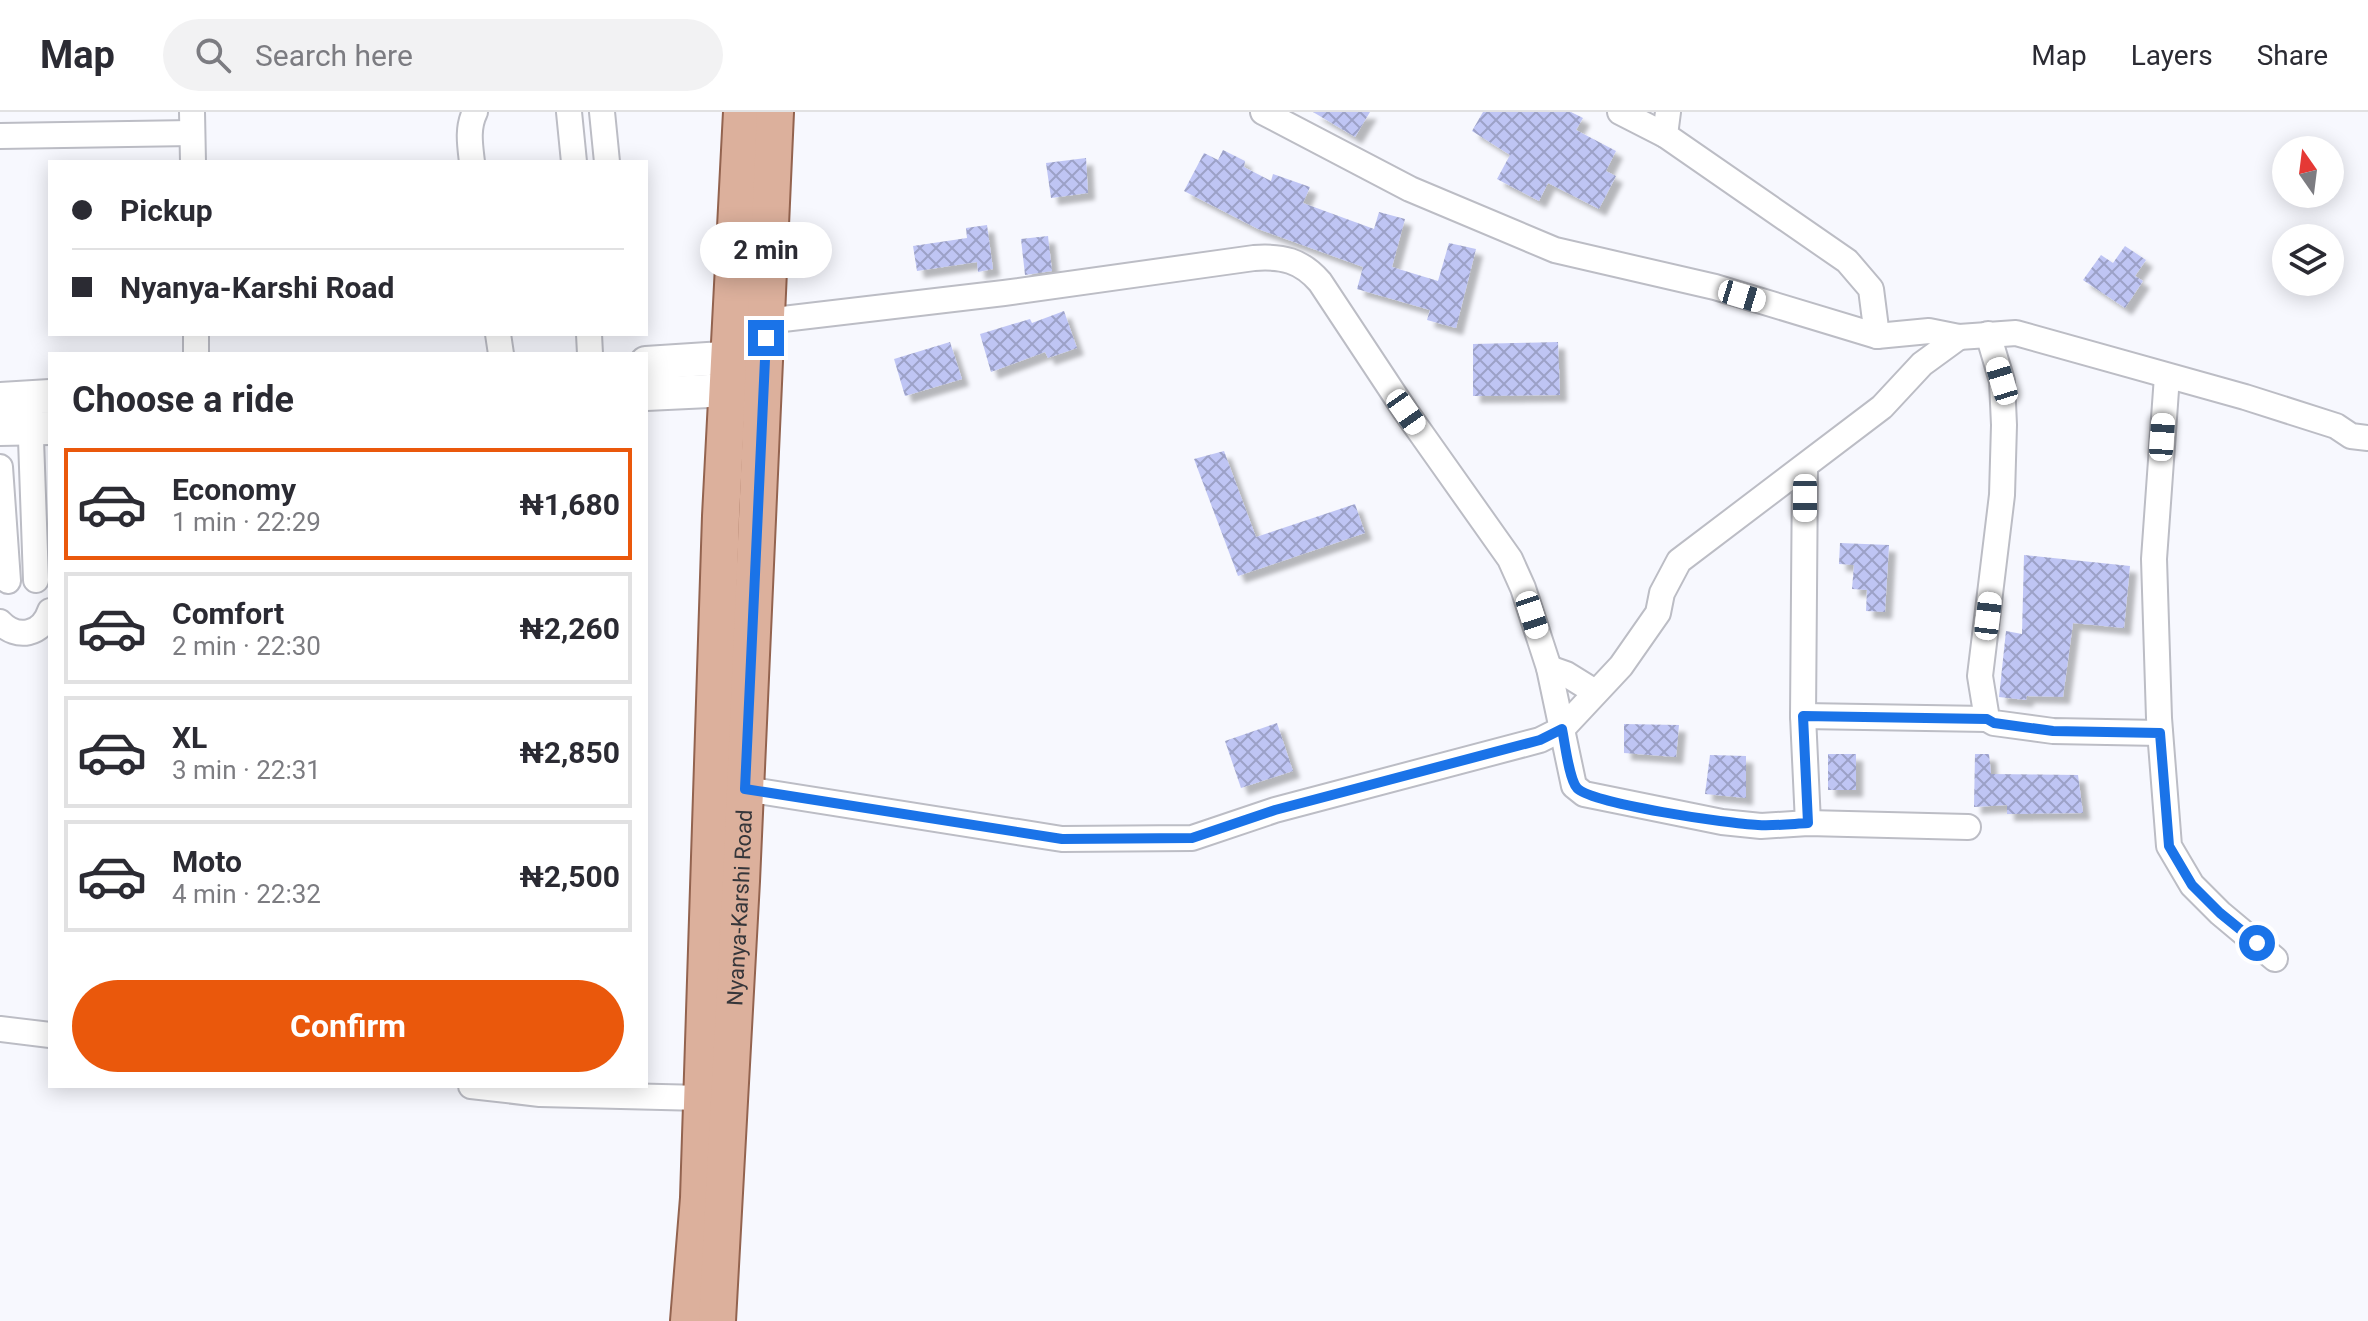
<!DOCTYPE html>
<html lang="en">
<head>
<meta charset="utf-8">
<style>
  body { margin:0; font-family:Roboto,sans-serif; background:#f2f2f3; color:#2b2b33; height:100vh; display:flex; flex-direction:column; font-size:30px; white-space:nowrap }
  * { box-sizing:border-box; margin:0 }
  p { font-size:26px; color:#7c7c81 }
  .icon { flex:none; width:44px; height:44px; fill:none; stroke:currentColor; stroke-width:2; stroke-linecap:round; stroke-linejoin:round }
  .map { position:relative; flex:1; overflow:hidden }
  .details { position:absolute; left:48px; top:240px; width:600px; height:736px; display:flex; flex-direction:column; background:#fff; border-radius:0px; box-shadow:0 4px 20px #0003 }
  .details>* { flex:none }
  .top-card { position:absolute; left:48px; top:48px; width:600px; height:176px; border-radius:0px; box-shadow:0 4px 20px #0003; display:grid; align-content:center; height:176px; padding:0 24px; background:#fff }
  .needle { width:52px; rotate:346deg }
  .fabs { position:absolute; left:2272px; top:24px; display:grid; gap:16px }
  .fabs a { display:grid; place-items:center; width:72px; height:72px; border-radius:50%; background:#fff; box-shadow:0 4px 20px #0003; font-size:40px }
  .end { position:absolute; width:36px; height:36px; margin:-18px; border:10px solid #1a73e8; background:#fff; box-shadow:0 0 0 4px #fff }
  .from { border-radius:50% }
  .bubble { position:absolute; height:56px; border-radius:28px; background:#fff; box-shadow:0 4px 20px #0003; font-size:26px; font-weight:700; line-height:56px; text-align:center }
  .car { position:absolute; width:24px; height:48px; margin:-24px -12px; border-radius:10px; box-shadow:0 0 6px 2px #0007; background:linear-gradient(#fff 24%,#345 0 40%,#fff 0 76%,#345 0 86%,#fff 0) }
  .top-card b { display:flex; align-items:center; gap:28px; height:76px; font-size:30px }
  .top-card b+b { border-top:2px solid #e1e1e2 }
  .top-card i { width:20px; height:20px; background:#2b2b33 }
  ul { padding:0; list-style:none }
  li { display:flex; align-items:center; gap:24px; height:112px; margin:0 16px 12px; padding:0 8px; border:4px solid #e1e1e2; border-radius:0px }
  li div { flex:1 }
  li b { display:block; font-size:30px }
  li em { font-style:normal; font-weight:700 }
  li.selected { border-color:#ea580c }
  li>.icon { width:72px; height:72px; stroke-width:1.5 }
  h2 { padding:0 24px; font-size:36px; line-height:96px }
  .action { display:flex; gap:16px; margin-top:auto; padding:16px 24px }
  .action a { flex:1; height:92px; border-radius:48px; background:#ea580c; color:#fff; font-size:32px; font-weight:700; line-height:92px; text-align:center }
  header { display:flex; align-items:center; gap:48px; box-sizing:border-box; height:112px; padding:0 40px; background:#fff; border-bottom:2px solid #e1e1e2 }
  header strong { font-size:38px }
  nav { display:flex; gap:44px; margin-inline-start:auto; font-size:28px }
  .search { width:560px; height:72px; background:#f2f2f3; display:flex; align-items:center; gap:20px; box-sizing:border-box; padding:0 28px; border-radius:44px; color:#7c7c81; font-size:30px }
  .map>svg:first-child { display:block }
  .building { fill:url(#building-cross-hatch); filter:url(#shadow) }
  .lines { fill:none; stroke-linecap:round; stroke-linejoin:round }
  .street-casing { stroke:#bcbdc5; stroke-width:28 }
  .secondary-casing { stroke:#bcbdc5; stroke-width:36 }
  .primary-casing { stroke:#93634f; stroke-width:40 }
  .street { stroke:#fff; stroke-width:24 }
  .secondary { stroke:#fff; stroke-width:32 }
  .primary { stroke:#dcb09c; stroke-width:36 }
  .route { stroke:#1a73e8; stroke-width:10 }
  .labels { text-anchor:middle; dominant-baseline:central; stroke-width:8; stroke-linejoin:round; paint-order:stroke }
  .street-label { font-size:22px; fill:#36363a; stroke:#fff }
</style>
</head>
<body>
<header>
<strong>Map</strong>
<div class="search"><svg class="icon" aria-label="search" viewBox="0 0 24 24"><circle cx="10" cy="10" r="6"/><path d="M15 15l6 6"/></svg>Search here</div>
<nav><a>Map</a><a>Layers</a><a>Share</a></nav>
</header>
<div class="map">
<svg width="2368" height="1209" viewBox="0 0 2368 1209">
  <defs>
    <pattern id="building-cross-hatch" width="8" height="8" patternUnits="userSpaceOnUse" patternTransform="scale(2)"><rect width="8" height="8" fill="#bfc5f4"/><path d="M0 0l8 8M0 8l8-8" fill="none" stroke="#9ca1c7"/></pattern>
    <filter id="shadow"><feDropShadow dx="7" dy="7" stdDeviation="2" flood-color="#0004"/></filter>
  </defs>
  <rect width="100%" height="100%" fill="#f7f8fe"/>
  <g class="building">
    <polygon points="1313,0 1370,0 1355,25"/>
    <polygon points="1483,0 1571,0 1583,6 1576,18 1616,39 1606,59 1616,64 1599,97 1548,71 1539,89 1497,67 1510,43 1472,19"/>
    <polygon points="1223,38 1245,49 1244,55 1271,69 1273,62 1310,75 1303,91 1374,117 1379,100 1405,107 1392,155 1438,169 1449,131 1476,137 1456,216 1427,208 1430,198 1357,177 1363,155 1258,117 1184,79 1204,41 1218,48"/>
    <polygon points="1086,46 1088,81 1051,86 1046,51"/>
    <polygon points="987,113 993,157 978,160 977,150 917,159 913,134 967,126 966,116"/>
    <polygon points="1048,124 1052,159 1025,163 1021,127"/>
    <polygon points="2125,134 2146,148 2135,164 2143,169 2125,196 2083,168 2101,143 2113,151"/>
    <polygon points="1064,199 1077,236 1048,246 1045,240 991,260 980,222 1030,207 1032,211"/>
    <polygon points="950,230 962,267 905,284 894,247"/>
    <polygon points="1558,230 1560,283 1473,284 1473,232"/>
    <polygon points="1224,339 1256,425 1355,392 1365,421 1238,464 1194,347"/>
    <polygon points="1840,431 1889,433 1885,500 1866,499 1867,478 1852,477 1854,453 1839,452"/>
    <polygon points="2024,443 2130,454 2124,516 2073,511 2063,585 2027,584 2026,588 1999,585 2006,519 2022,522"/>
    <polygon points="1277,611 1293,659 1241,676 1225,629"/>
    <polygon points="1624,612 1679,613 1676,645 1624,641"/>
    <rect x="1828" y="642" width="28" height="36"/>
    <polygon points="1975,642 1989,642 1991,662 2078,663 2083,701 2007,702 2007,693 1974,695"/>
    <polygon points="1710,643 1746,644 1746,686 1705,682"/>
  </g>
  <g class="lines">
    <defs>
      <g id="street">
        <polyline points="192,0 193,50"/>
        <polyline points="569,0 574,50"/>
        <polyline points="602,0 607,50"/>
        <polyline points="1263,0 1410,77 1555,138 1715,175 1877,224 1929,219 1959,225 2016,221 2245,285 2336,314 2351,324 2368,326"/>
        <polyline points="1620,0 1665,23"/>
        <polyline points="1668,0 1665,23 1847,149 1871,177 1877,224"/>
        <polyline points="0,24 192,21"/>
        <path d="M472,50C470,33 467,16 475,0"/>
        <path d="M766,209L1004,181L1254,146C1282,144 1301,148 1320,170L1406,300L1510,447L1523,476L1549,556L1574,674L1584,682L1722,710L1761,714L1808,711L1968,715"/>
        <polyline points="196,222 196,242"/>
        <polyline points="498,222 501,242"/>
        <polyline points="589,222 590,242"/>
        <polyline points="1988,222 2002,269 2004,313 2002,383 1980,564 1987,607 1994,611 2053,619 2160,621"/>
        <polyline points="2167,264 2154,447 2159,606 2169,734 2192,773 2220,801 2275,847"/>
        <polyline points="30,299 36,468"/>
        <polyline points="0,355 8,469"/>
        <polyline points="1805,355 1803,604 1808,711"/>
        <path d="M0,510C17,528 42,523 50,499"/>
        <polyline points="1549,556 1566,562 1595,580"/>
        <polyline points="1803,604 1987,607"/>
        <polyline points="745,677 1062,727 1192,726 1275,698 1540,628 1562,617 1621,554 1658,501 1662,481 1679,449 1882,295 1922,252 1959,225"/>
        <polyline points="0,917 50,923"/>
        <polyline points="471,974 540,982 702,986"/>
      </g>
      <g id="secondary">
        <polyline points="646,251 754,244"/>
        <polyline points="646,282 751,277"/>
        <polyline points="0,287 50,284"/>
        <polyline points="0,317 50,316"/>
      </g>
      <g id="primary">
        <polyline points="689,1209 699,1086 721,404 742,0"/>
        <path id="s1" d="M717,1209L741,769L775,0"/>
      </g>
    </defs>
    <use href="#street" class="street-casing"/>
    <use href="#secondary" class="secondary-casing"/>
    <use href="#primary" class="primary-casing"/>
    <use href="#street" class="street"/>
    <use href="#secondary" class="secondary"/>
    <use href="#primary" class="primary"/>
  </g>
  <g class="lines">
    <path class="route" d="M766,226L745,677L1062,727L1192,726L1275,698L1540,628L1562,617C1565,631 1569,667 1577,676C1592,692 1730,712 1758,713C1774,714 1791,712 1808,711L1803,604L1987,607L1994,611L2053,619L2160,621L2169,734L2192,773L2220,801L2257,831"/>
  </g>
  <g class="labels">
    <g class="street-label">
      <text stroke="none"><textPath href="#s1" startOffset="414">Nyanya-Karshi Road</textPath></text>
    </g>
  </g>
</svg>
<div class="fabs">
<a><svg class="needle" viewBox="-14 -14 28 28"><path d="M0-13l5 13h-10z" fill="#e53935"/><path d="M0 13l5-13h-10z" fill="#7c7c81"/></svg></a>
<a><svg class="icon" aria-label="layers" viewBox="0 0 24 24"><path d="M12 4l9 5-9 5-9-5zM3 14l9 5 9-5"/></svg></a>
</div>
<i class="end from" style="left:2257px;top:831px"></i>
<i class="end" style="left:766px;top:226px"></i>
<div class="bubble" style="left:700px;top:110px;width:132px">2 min</div>
<i class="car" style="left:1742px;top:184px;rotate:107deg"></i>
<i class="car" style="left:2002px;top:269px;rotate:343deg"></i>
<i class="car" style="left:1406px;top:300px;rotate:145deg"></i>
<i class="car" style="left:2162px;top:325px;rotate:4deg"></i>
<i class="car" style="left:1805px;top:386px;rotate:180deg"></i>
<i class="car" style="left:1532px;top:503px;rotate:162deg"></i>
<i class="car" style="left:1988px;top:504px;rotate:7deg"></i>
<div class="top-card">
<b><i class="from"></i>Pickup</b>
<b><i></i>Nyanya-Karshi Road</b>
</div>
<section class="details">
<h2>Choose a ride</h2>
<ul>
<li class="selected"><svg class="icon" aria-label="car" viewBox="0 0 24 24"><path d="M5 17H2v-5l4-1 3-4h7l3 4 3 1v5h-3M9 17h6M6 11h13"/><circle cx="7" cy="17" r="2"/><circle cx="17" cy="17" r="2"/></svg><div><b>Economy</b><p>1 min · 22:29</p></div><em>₦1,680</em></li>
<li><svg class="icon" aria-label="car" viewBox="0 0 24 24"><path d="M5 17H2v-5l4-1 3-4h7l3 4 3 1v5h-3M9 17h6M6 11h13"/><circle cx="7" cy="17" r="2"/><circle cx="17" cy="17" r="2"/></svg><div><b>Comfort</b><p>2 min · 22:30</p></div><em>₦2,260</em></li>
<li><svg class="icon" aria-label="car" viewBox="0 0 24 24"><path d="M5 17H2v-5l4-1 3-4h7l3 4 3 1v5h-3M9 17h6M6 11h13"/><circle cx="7" cy="17" r="2"/><circle cx="17" cy="17" r="2"/></svg><div><b>XL</b><p>3 min · 22:31</p></div><em>₦2,850</em></li>
<li><svg class="icon" aria-label="car" viewBox="0 0 24 24"><path d="M5 17H2v-5l4-1 3-4h7l3 4 3 1v5h-3M9 17h6M6 11h13"/><circle cx="7" cy="17" r="2"/><circle cx="17" cy="17" r="2"/></svg><div><b>Moto</b><p>4 min · 22:32</p></div><em>₦2,500</em></li>
</ul>
<div class="action"><a>Confirm</a></div>
</section>
</div>
</body>
</html>
